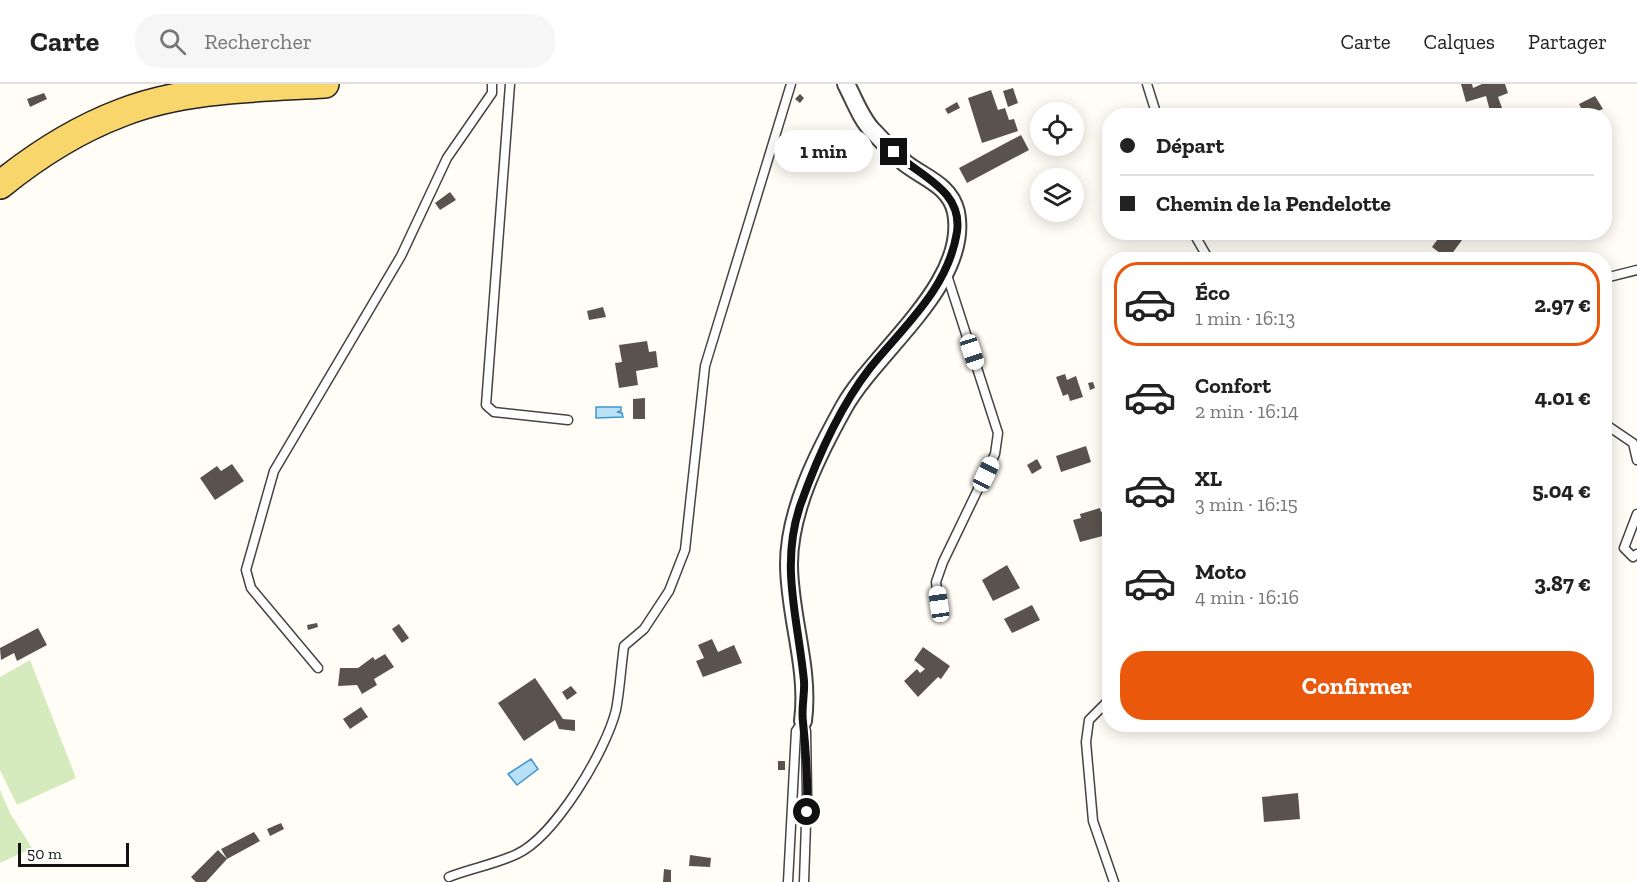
<!DOCTYPE html>
<html lang="fr">
<head>
<meta charset="utf-8">
<style>
  body { margin:0; font-family:"Zilla Slab",serif; background:#f6f6f6; color:#222; height:100vh; display:flex; flex-direction:column; font-size:22px; white-space:nowrap }
  * { box-sizing:border-box; margin:0 }
  p { font-size:20px; color:#767676 }
  .icon { flex:none; width:33px; height:33px; fill:none; stroke:currentColor; stroke-width:2; stroke-linecap:round; stroke-linejoin:round }
  .map { position:relative; flex:1; overflow:hidden }
  .sheet { position:absolute; left:1102px; top:168px; width:510px; height:480px; display:flex; flex-direction:column; background:#fff; border-radius:24px; box-shadow:0 3px 15px #0003 }
  .sheet>* { flex:none }
  .hud { position:absolute; left:1102px; top:24px; width:510px; height:132px; border-radius:24px; box-shadow:0 3px 15px #0003; display:grid; align-content:center; height:132px; padding:0 18px; background:#fff }
  .fabs { position:absolute; left:1030px; top:18px; display:grid; gap:12px }
  .fabs a { display:grid; place-items:center; width:54px; height:54px; border-radius:50%; background:#fff; box-shadow:0 3px 15px #0003; font-size:30px }
  .scale { position:absolute; left:18px; bottom:15px; width:111px; box-sizing:border-box; padding-left:6px; border:3px solid #111; border-top:0; font-size:16px; line-height:21px; white-space:nowrap; color:#111; -webkit-text-stroke:4px #fff; paint-order:stroke }
  .end { position:absolute; width:27px; height:27px; margin:-14px; border:8px solid #111; background:#fff; box-shadow:0 0 0 3px #fff }
  .from { border-radius:50% }
  .bubble { position:absolute; height:42px; border-radius:21px; background:#fff; box-shadow:0 3px 15px #0003; font-size:20px; font-weight:800; line-height:42px; text-align:center }
  .car { position:absolute; width:18px; height:36px; margin:-18px -9px; border-radius:8px; box-shadow:0 0 4px 2px #0007; background:linear-gradient(#fff 24%,#345 0 40%,#fff 0 76%,#345 0 86%,#fff 0) }
  .hud b { display:flex; align-items:center; gap:21px; height:57px; font-size:22px }
  .hud b+b { border-top:2px solid #e0e0e0 }
  .hud i { width:15px; height:15px; background:#222 }
  ul { padding:10px 0 0; list-style:none }
  li { display:flex; align-items:center; gap:18px; height:84px; margin:0 12px 9px; padding:0 6px; border:3px solid transparent; border-radius:24px }
  li div { flex:1 }
  li b { display:block; font-size:22px }
  li em { font-style:normal; font-weight:800 }
  li.on { border-color:#ea580c }
  li>.icon { width:54px; height:54px; stroke-width:1.5 }
  .action { display:flex; gap:12px; margin-top:auto; padding:12px 18px }
  .action a { flex:1; height:69px; border-radius:24px; background:#ea580c; color:#fff; font-size:24px; font-weight:800; line-height:69px; text-align:center }
  header { display:flex; align-items:center; gap:36px; box-sizing:border-box; height:84px; padding:0 30px; background:#fff; border-bottom:2px solid #e0e0e0 }
  header strong { font-size:28px }
  nav { display:flex; gap:33px; margin-inline-start:auto; font-size:21px }
  .search { width:420px; height:54px; background:#f6f6f6; display:flex; align-items:center; gap:15px; box-sizing:border-box; padding:0 21px; border-radius:24px; color:#767676; font-size:22px }
  .map>svg:first-child { display:block }
  .green { fill:#d5ebbd }
  .water { fill:#b9e0f7; stroke:#3f96cf; stroke-width:1.5 }
  .building { fill:#5a524d }
  .lines { fill:none; stroke-linecap:round; stroke-linejoin:round }
  .service-casing { stroke:#444; stroke-width:11 }
  .minor-casing { stroke:#444; stroke-width:20 }
  .primary-casing { stroke:#222; stroke-width:30 }
  .service { stroke:#fff; stroke-width:8 }
  .minor { stroke:#fff; stroke-width:16 }
  .primary { stroke:#f9d66b; stroke-width:27 }
  .route { stroke:#111; stroke-width:8 }
</style>
</head>
<body>
<header>
<strong>Carte</strong>
<div class="search"><svg class="icon" aria-label="search" viewBox="0 0 24 24"><circle cx="10" cy="10" r="6"/><path d="M15 15l6 6"/></svg>Rechercher</div>
<nav><a>Carte</a><a>Calques</a><a>Partager</a></nav>
</header>
<div class="map">
<svg width="1637" height="798" viewBox="0 0 1637 798">
  <rect width="100%" height="100%" fill="#fffdf5"/>
  <g class="green">
    <polygon points="30,576 76,694 17,721 0,686 0,593"/>
    <polygon points="0,706 10,729 32,764 0,779"/>
  </g>
  <g class="water">
    <polygon points="596,323 621,323 621,327 617,328 622,329 623,333 596,334"/>
    <polygon points="531,675 538,685 517,701 508,690"/>
  </g>
  <g class="building">
    <polygon points="1461,0 1472,0 1473,4 1482,0 1505,0 1508,9 1498,13 1502,24 1490,27 1486,12 1466,18"/>
    <polygon points="1013,4 1018,19 1008,23 1003,7"/>
    <polygon points="991,6 998,26 1005,24 1009,36 1014,35 1018,47 982,59 968,14"/>
    <polygon points="44,9 47,15 30,23 27,15"/>
    <polygon points="800,10 804,14 800,19 795,15"/>
    <polygon points="1595,12 1603,25 1585,32 1579,20"/>
    <polygon points="957,18 960,24 948,30 945,25"/>
    <polygon points="1021,51 1029,66 967,99 959,84"/>
    <polygon points="450,108 456,116 440,126 435,119"/>
    <polygon points="1443,148 1468,148 1448,175 1432,163"/>
    <polygon points="603,223 606,233 589,236 587,227"/>
    <polygon points="647,257 649,268 656,267 658,283 636,287 638,301 619,304 615,279 622,278 619,261"/>
    <polygon points="1065,290 1067,296 1076,292 1083,313 1070,317 1068,310 1063,312 1056,293"/>
    <polygon points="1093,298 1095,304 1090,306 1088,299"/>
    <polygon points="645,314 645,335 633,335 633,315"/>
    <polygon points="1086,362 1091,378 1061,388 1056,372"/>
    <polygon points="1037,375 1042,384 1032,390 1027,381"/>
    <polygon points="232,380 244,397 215,416 200,394 217,382 221,387"/>
    <polygon points="1100,424 1101,428 1110,426 1110,450 1080,458 1073,436 1081,434 1080,430"/>
    <polygon points="1007,481 1020,504 993,517 982,496"/>
    <polygon points="1032,521 1040,536 1012,549 1004,535"/>
    <polygon points="317,539 318,543 308,546 307,541"/>
    <polygon points="399,540 409,554 402,559 392,545"/>
    <polygon points="38,544 47,561 17,577 14,569 1,576 0,564"/>
    <polygon points="712,555 718,568 734,561 742,579 703,593 696,577 704,574 698,561"/>
    <polygon points="923,563 950,582 941,595 938,593 918,613 904,597 917,585 920,589 925,585 914,576"/>
    <polygon points="385,570 394,583 374,595 377,601 362,610 357,601 338,602 340,584 358,584 373,573 375,576"/>
    <polygon points="535,594 563,635 575,636 575,647 559,645 555,636 524,657 498,619"/>
    <polygon points="571,602 577,609 567,616 562,608"/>
    <polygon points="361,623 368,633 350,645 343,635"/>
    <rect x="778" y="677" width="7" height="9"/>
    <polygon points="1298,709 1300,735 1264,738 1262,713"/>
    <polygon points="281,739 284,745 270,752 267,745"/>
    <polygon points="254,748 260,757 227,775 206,798 196,798 191,793 218,766 227,775 221,765"/>
    <polygon points="690,771 711,774 710,783 689,782"/>
    <polygon points="664,785 671,786 671,798 663,798"/>
  </g>
  <g class="lines">
    <defs>
      <g id="service">
        <polyline points="510,0 486,321 494,328 568,336"/>
        <polyline points="1147,0 1157,32"/>
        <polyline points="1193,148 1209,176"/>
        <polyline points="1605,194 1637,186"/>
        <polyline points="1605,340 1633,359 1637,376"/>
        <polyline points="1637,430 1624,464 1633,473 1637,470"/>
        <polyline points="939,520 936,498 943,478 995,370 998,349 946,188"/>
        <polyline points="318,584 251,504 246,486 274,387 401,172 447,74 492,9 492,0"/>
        <polyline points="1110,615 1089,636 1086,658 1093,737 1114,798"/>
        <polyline points="803,637 806,647 807,710 804,798"/>
        <path d="M449,793C469,785 496,780 517,770C555,752 606,667 616,626C620,605 621,583 624,562L644,545L669,507L685,466L705,282L791,0"/>
        <polyline points="788,798 796,647 803,637"/>
      </g>
      <path id="minor" d="M803,637C810,584 789,532 789,480C789,426 819,368 844,323C876,266 970,199 956,128C950,101 924,94 905,79C894,69 883,58 873,47C861,35 854,15 846,0"/>
      <path id="primary" d="M0,101C37,71 76,46 121,29C184,4 258,4 325,0"/>
    </defs>
    <use href="#service" class="service-casing"/>
    <use href="#minor" class="minor-casing"/>
    <use href="#primary" class="primary-casing"/>
    <use href="#service" class="service"/>
    <use href="#minor" class="minor"/>
    <use href="#primary" class="primary"/>
  </g>
  <g class="lines">
    <path class="route" d="M807,728C808,698 806,667 803,638C801,624 805,610 804,597C798,535 780,482 800,422C817,374 839,324 870,284C904,242 948,205 957,148C963,106 919,92 894,68"/>
  </g>
</svg>
<div class="fabs">
<a><svg class="icon" aria-label="locate" viewBox="0 0 24 24"><circle cx="12" cy="12" r="6"/><path d="M12 2v4M12 18v4M2 12h4M18 12h4"/></svg></a>
<a><svg class="icon" aria-label="layers" viewBox="0 0 24 24"><path d="M12 4l9 5-9 5-9-5zM3 14l9 5 9-5"/></svg></a>
</div>
<div class="scale">50 m</div>
<i class="end from" style="left:807px;top:728px"></i>
<i class="end" style="left:894px;top:68px"></i>
<div class="bubble" style="left:774px;top:46px;width:99px">1 min</div>
<i class="car" style="left:972px;top:268px;rotate:162deg"></i>
<i class="car" style="left:986px;top:390px;rotate:26deg"></i>
<i class="car" style="left:939px;top:520px;rotate:352deg"></i>
<div class="hud">
<b><i class="from"></i>Départ</b>
<b><i></i>Chemin de la Pendelotte</b>
</div>
<section class="sheet">
<ul>
<li class="on"><svg class="icon" aria-label="car" viewBox="0 0 24 24"><path d="M5 17H2v-5l4-1 3-4h7l3 4 3 1v5h-3M9 17h6M6 11h13"/><circle cx="7" cy="17" r="2"/><circle cx="17" cy="17" r="2"/></svg><div><b>Éco</b><p>1 min · 16:13</p></div><em>2.97 €</em></li>
<li><svg class="icon" aria-label="car" viewBox="0 0 24 24"><path d="M5 17H2v-5l4-1 3-4h7l3 4 3 1v5h-3M9 17h6M6 11h13"/><circle cx="7" cy="17" r="2"/><circle cx="17" cy="17" r="2"/></svg><div><b>Confort</b><p>2 min · 16:14</p></div><em>4.01 €</em></li>
<li><svg class="icon" aria-label="car" viewBox="0 0 24 24"><path d="M5 17H2v-5l4-1 3-4h7l3 4 3 1v5h-3M9 17h6M6 11h13"/><circle cx="7" cy="17" r="2"/><circle cx="17" cy="17" r="2"/></svg><div><b>XL</b><p>3 min · 16:15</p></div><em>5.04 €</em></li>
<li><svg class="icon" aria-label="car" viewBox="0 0 24 24"><path d="M5 17H2v-5l4-1 3-4h7l3 4 3 1v5h-3M9 17h6M6 11h13"/><circle cx="7" cy="17" r="2"/><circle cx="17" cy="17" r="2"/></svg><div><b>Moto</b><p>4 min · 16:16</p></div><em>3.87 €</em></li>
</ul>
<div class="action"><a>Confirmer</a></div>
</section>
</div>
</body>
</html>
